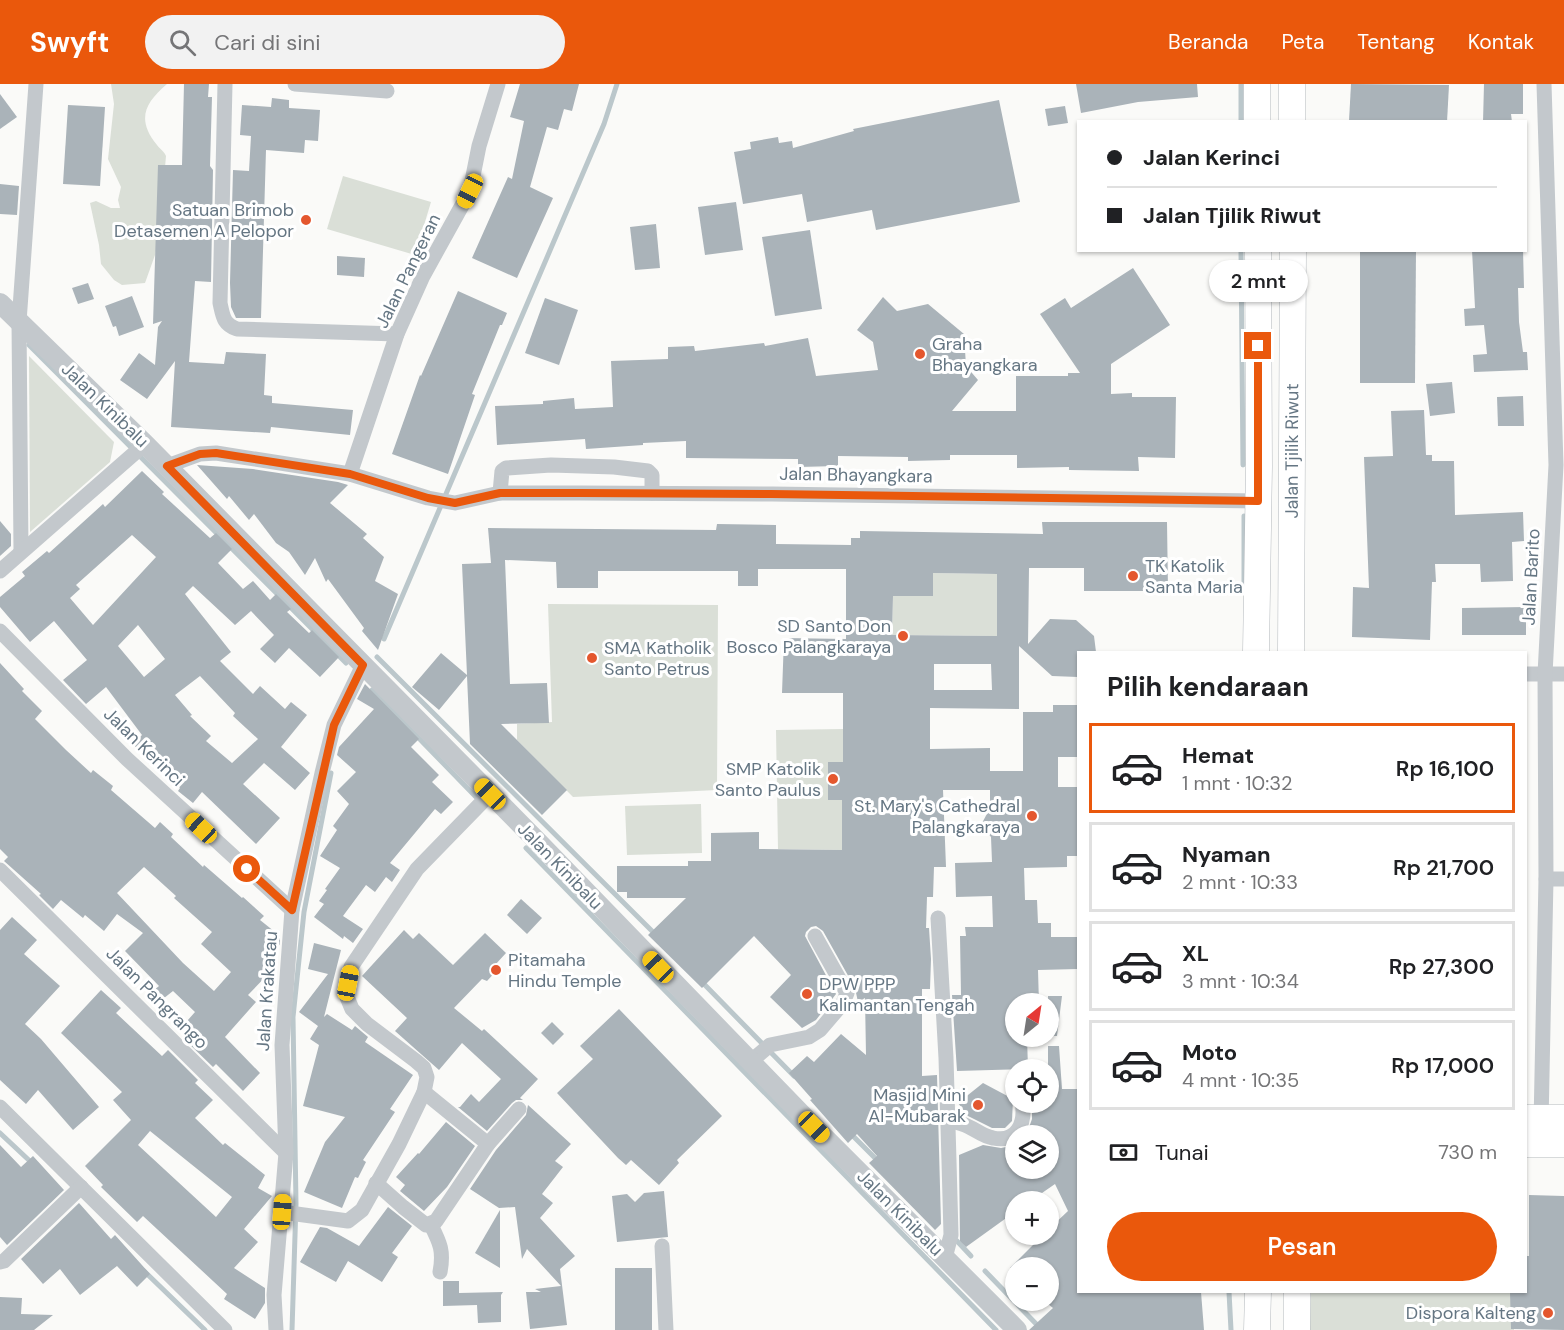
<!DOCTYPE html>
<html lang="id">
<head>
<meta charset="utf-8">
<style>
  body { margin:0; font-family:"DM Sans",sans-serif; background:#f2f2f2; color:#202124; height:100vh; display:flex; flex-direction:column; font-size:22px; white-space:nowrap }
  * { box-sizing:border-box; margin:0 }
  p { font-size:20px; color:#757577 }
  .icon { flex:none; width:33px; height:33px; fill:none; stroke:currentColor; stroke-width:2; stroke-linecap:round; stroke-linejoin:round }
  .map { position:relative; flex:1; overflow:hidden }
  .panel { position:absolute; left:1077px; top:567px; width:450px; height:642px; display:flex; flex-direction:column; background:#fff; border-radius:0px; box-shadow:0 2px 4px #0004 }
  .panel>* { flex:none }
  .hud { position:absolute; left:1077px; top:36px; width:450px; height:132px; border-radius:0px; box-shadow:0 2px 4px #0004; display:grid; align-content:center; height:132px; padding:0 30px; background:#fff }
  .needle { width:39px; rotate:30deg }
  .controls { position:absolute; left:1005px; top:909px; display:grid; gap:12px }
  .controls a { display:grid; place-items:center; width:54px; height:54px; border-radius:50%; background:#fff; box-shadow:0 2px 4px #0004; font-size:30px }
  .end { position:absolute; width:27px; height:27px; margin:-14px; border:8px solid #ea580c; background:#fff; box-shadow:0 0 0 3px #fff }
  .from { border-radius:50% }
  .bubble { position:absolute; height:42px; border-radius:21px; background:#fff; box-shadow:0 2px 4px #0004; font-size:20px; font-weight:600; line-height:42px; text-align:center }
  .car { position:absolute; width:18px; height:36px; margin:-18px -9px; border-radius:8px; box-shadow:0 0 4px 2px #0007; background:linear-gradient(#f5c518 24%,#345 0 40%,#f5c518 0 76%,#345 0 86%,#f5c518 0) }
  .hud b { display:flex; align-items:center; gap:21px; height:57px; font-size:22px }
  .hud b+b { border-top:2px solid #e0e0e0 }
  .hud i { width:15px; height:15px; background:#202124 }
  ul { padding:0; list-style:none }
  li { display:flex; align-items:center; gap:18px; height:90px; margin:0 12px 9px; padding:0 18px; border:3px solid #e0e0e0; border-radius:0px }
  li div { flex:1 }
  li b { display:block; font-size:22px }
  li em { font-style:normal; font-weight:600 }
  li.current { border-color:#ea580c }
  li>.icon { width:54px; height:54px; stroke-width:1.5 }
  h2 { padding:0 30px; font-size:27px; line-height:72px }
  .pay { display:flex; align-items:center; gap:15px; height:66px; padding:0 30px; font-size:22px }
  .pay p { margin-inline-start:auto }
  .action { display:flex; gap:12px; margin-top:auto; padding:12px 30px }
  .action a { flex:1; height:69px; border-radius:36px; background:#ea580c; color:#fff; font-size:24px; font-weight:600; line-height:69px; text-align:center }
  header { display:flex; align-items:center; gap:36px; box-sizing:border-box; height:84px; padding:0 30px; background:#ea580c; color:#fff }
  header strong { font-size:28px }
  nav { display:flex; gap:33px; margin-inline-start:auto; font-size:21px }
  .search { width:420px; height:54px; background:#f2f2f2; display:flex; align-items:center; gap:15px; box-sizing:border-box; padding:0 21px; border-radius:33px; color:#757577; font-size:22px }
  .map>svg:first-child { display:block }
  .green { fill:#dadfd7 }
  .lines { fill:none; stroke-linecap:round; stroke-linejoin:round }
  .stream { stroke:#bbc7cb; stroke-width:5 }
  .building { fill:#aab3b9; fill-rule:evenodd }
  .trunk-casing { stroke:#b4b9bd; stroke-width:27 }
  .minor { stroke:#c3c8cc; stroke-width:15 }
  .tertiary { stroke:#c3c8cc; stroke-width:20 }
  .trunk { stroke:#fff; stroke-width:26 }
  .route { stroke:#ea580c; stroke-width:8 }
  .poi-dot { fill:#e4572e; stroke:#fff; stroke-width:2 }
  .labels { text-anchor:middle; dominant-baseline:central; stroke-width:6; stroke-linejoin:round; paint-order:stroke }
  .poi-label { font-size:18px; fill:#657683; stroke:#fff; text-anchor:end }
  .street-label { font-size:18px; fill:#657683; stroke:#fff }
</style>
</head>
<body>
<header>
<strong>Swyft</strong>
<div class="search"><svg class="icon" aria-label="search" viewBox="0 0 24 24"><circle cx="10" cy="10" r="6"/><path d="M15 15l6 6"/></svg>Cari di sini</div>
<nav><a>Beranda</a><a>Peta</a><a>Tentang</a><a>Kontak</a></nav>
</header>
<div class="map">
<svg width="1564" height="1246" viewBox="0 0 1564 1246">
  <rect width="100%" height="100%" fill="#fafaf8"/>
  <g class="green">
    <path d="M111,0H167C145,19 136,35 157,61C160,65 164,67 166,72L159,152L155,171L145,199L122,201L114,196L101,180L99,161L90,119L96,117L111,124H120L118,116L121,103L108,75L114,20Z"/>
    <polygon points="343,92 431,118 415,171 327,145"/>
    <polygon points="29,272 114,358 110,378 30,448"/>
    <polygon points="933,489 997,490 997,552 892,551 893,512 933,512"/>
    <polygon points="548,520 718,521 717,706 573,713 517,656 517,640 552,638"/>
    <polygon points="843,645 843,678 828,679 828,716 842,716 842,766 778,765 776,646"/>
    <polygon points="701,720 702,769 627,771 625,722"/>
    <polygon points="1311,1208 1514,1208 1514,1246 1310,1246"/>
  </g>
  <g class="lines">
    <g class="stream">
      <polyline points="1241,0 1241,38"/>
      <polyline points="1241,166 1243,381"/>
      <polyline points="29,261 346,579"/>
      <polyline points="1244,432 1244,505"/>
      <polyline points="384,555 604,40 617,0"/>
      <polyline points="377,573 655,850"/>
      <polyline points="372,606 476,713"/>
      <polyline points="526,764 996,1246"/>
      <polyline points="702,898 794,992"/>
      <polyline points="0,1049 33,1080"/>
      <polyline points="851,1050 878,1077"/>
      <polyline points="957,1157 971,1172"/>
      <polyline points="144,1187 205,1246"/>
      <polyline points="985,1187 1042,1246"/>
      <polyline points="1229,1208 1231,1246"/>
      <polyline points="292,1246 296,1120 293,933 304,828 331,689"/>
    </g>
  </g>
  <g class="building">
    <polygon points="184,0 209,0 208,13 212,13 210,82 213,86 211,198 195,197 189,278 224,280 226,268 266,270 264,311 272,312 272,319 353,326 350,351 271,343 270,349 171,343 175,277 147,315 120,296 139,269 155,281 158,243 162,237 153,240 158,81 182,81"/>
    <polygon points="520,0 579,0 572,27 564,25 558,46 547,43 530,103 553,114 517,194 472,174 508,93 512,95 524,37 510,33"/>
    <polygon points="1076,0 1197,0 1198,13 1138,18 1081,29"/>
    <polygon points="1351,0 1449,1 1447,38 1349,37"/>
    <polygon points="1484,0 1523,0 1523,30 1511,30 1512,38 1483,38"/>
    <polygon points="0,10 17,33 0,45"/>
    <polygon points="272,14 289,16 289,24 320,26 318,57 305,56 304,69 266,66 261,234 236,234 231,223 230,199 233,86 249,87 251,52 240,51 242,21 271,23"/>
    <polygon points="999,16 1020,118 876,146 872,126 807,138 802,110 743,120 734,68 751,65 750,58 778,53 779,59 792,57 793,64 854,47 853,45"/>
    <polygon points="68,21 105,23 100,102 63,100"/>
    <polygon points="1065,22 1068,39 1048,42 1045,25"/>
    <polygon points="0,100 19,102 17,131 0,130"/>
    <polygon points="736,118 743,166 705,171 698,123"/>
    <polygon points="656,140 660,184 635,186 630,143"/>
    <polygon points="810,146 822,225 775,232 762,153"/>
    <polygon points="1360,166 1416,166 1415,299 1360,299"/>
    <polygon points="1472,166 1523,166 1524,204 1518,204 1519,238 1523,268 1527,268 1528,286 1474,288 1473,271 1487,270 1484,241 1465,242 1464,225 1475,224"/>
    <polygon points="337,172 365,174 364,193 337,191"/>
    <polygon points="1133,184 1170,241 1111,280 1111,310 1132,309 1132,313 1176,313 1175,374 1138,373 1139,387 1069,386 1069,383 1017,384 1017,371 950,371 950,376 908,377 908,373 838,372 838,382 798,383 798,375 686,374 686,357 643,359 643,361 586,365 585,355 497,361 495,322 543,320 543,317 574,314 575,325 613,323 611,277 668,275 668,263 694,262 695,267 764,259 765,262 808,254 816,292 878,286 873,258 857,246 883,213 897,227 928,220 964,250 966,282 978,296 952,327 1016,327 1016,292 1068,292 1068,289 1080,289 1040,230 1065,214 1071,224"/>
    <polygon points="88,199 94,215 78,220 72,204"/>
    <polygon points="458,207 507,229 502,241 500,241 472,310 475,311 448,390 392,370 420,291 421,292"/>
    <polygon points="132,212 144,243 119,252 116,242 113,243 105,222"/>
    <polygon points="545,214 578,226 559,281 525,269"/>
    <polygon points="1452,298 1455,329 1430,332 1426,300"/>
    <polygon points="1523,312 1524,342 1498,342 1497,313"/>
    <polygon points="1424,326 1426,371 1432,371 1432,377 1454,377 1455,431 1523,428 1524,457 1512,458 1513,497 1481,498 1480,480 1435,480 1436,498 1432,498 1430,556 1352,553 1353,503 1369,504 1364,373 1393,372 1391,327"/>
    <polygon points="197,381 253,385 338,398 348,401 330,419 367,450 363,454 384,473 375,497 398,510 378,566 362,547 364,544 328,495 326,498 315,474 305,491 289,468 276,459 254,430 249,436 229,412 227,415"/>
    <path d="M142,387L164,408L162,410L210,454L216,449L232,465L218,479L243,505L253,497L270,516L276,510L291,525L287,528L309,549L312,546L339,573L320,593L289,564L275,579L260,565L274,551L251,527L235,541L193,502L185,510L231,568L220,577L253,610L260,602L285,625L291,618L307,631L281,663L310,689L295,706L264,679L243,700L280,734L256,760L202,708L193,719L178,707L180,704L146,670L144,672L133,660L142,651L106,603L86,620L63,596L87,576L54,537L30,558L0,523V513L25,492L22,488L47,467L49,469L103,420L105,423ZM132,451L156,473L93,541L70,514L80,505L76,501ZM138,541L165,575L144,593L118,562ZM200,592L235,629L233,632L258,655L232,679L206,657L211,652L190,632L192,631L175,611Z"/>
    <polygon points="0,437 11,450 11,462 0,472"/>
    <path d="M1042,438H1167L1168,507H1084V484H1029L1028,560L1050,535L1076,536L1094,552L1096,568H1078V593L1052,592L1019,562V625L930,624V665L990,664V687H1023V628H1053V621H1078V673H1058V703H1078V772H1067V783L1024,784L1025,816H1037L1038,839H1051V853H1078V885L1038,886L1039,920H1016V953H1027L1028,985L957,987L952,911H961L960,852H966L965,843H993L992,812L956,813L955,779L992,778L991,753L981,741L990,724V706H943L946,783H934L933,813H927L926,844H929L931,875L930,905H922V992L937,991L941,1140L935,1146L869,1079L877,1072L857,1050L848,1059L810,1016L812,1015L789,989L807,972L814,978L841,950L866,971L865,914L858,918L855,904L823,847L816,842L811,843L806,848L805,852L836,910L816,936L802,944L770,913L791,891L754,852L702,904L648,851L686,814H627V808H617V782H688V777H711V749L759,748V765L842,766V716H828V678H843V609H782L784,554L846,555V485H758V502H738V487H598V504H557L556,478L505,476L510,600L547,599L549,639L501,640L567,706L542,731L470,660L467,592L439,626L412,603L441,569L467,591L462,480L491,479L488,444L716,446L717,440L776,441V460L851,461V454H860V447L1043,450ZM933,489L997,490V552L892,551L893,512H933ZM934,580H991L992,606H934Z"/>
    <polygon points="1526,523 1526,551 1462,551 1462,524"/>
    <path d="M0,579L24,605L22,607L42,627L35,635L66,666L91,689L93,686L113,702L111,706L155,744L160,738L173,750L171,753L203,783L204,781L242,814L243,813L264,832L260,836L280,852V860L263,881L271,887L248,911L256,918L225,953L260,989L243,1007L216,980L213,983L182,953L186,950L180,945L195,928L173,907L154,922L147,912L159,902L125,867L143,849L117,830L104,847L85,831L83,834L61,816L53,825L39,811L41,810L4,777L8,773L0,765ZM144,783L176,812L174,814L212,848L201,860L231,888L214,907L183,879L117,809Z"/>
    <polygon points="365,600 419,655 411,663 439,691 432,698 453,718 441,730 435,725 390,779 400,786 392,798 386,793 375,808 366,801 343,832 363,845 353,859 344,852 343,855 314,833 324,820 319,817 327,806 325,805 340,784 320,772 337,746 333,742 349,720 337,707 356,688 337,671 339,663 374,625 357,615"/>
    <polygon points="521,815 542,834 527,850 507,831"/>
    <polygon points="12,833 37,856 24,870 60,902 25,940 41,955 99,1023 73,1046 38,1006 26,1020 0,996 0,846"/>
    <polygon points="404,846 413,855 419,849 453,881 485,849 506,869 495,881 499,884 487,897 482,895 454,924 482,947 484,945 538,995 520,1014 523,1016 516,1016 512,1019 487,1047 458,1023 460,1023 471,1010 479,1018 501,995 462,959 439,986 395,947 407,934 362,892"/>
    <polygon points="314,859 341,866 324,933 327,930 352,946 355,942 368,953 365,958 413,991 390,1025 395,1028 363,1076 366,1078 358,1094 355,1093 342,1124 304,1108 325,1058 345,1033 303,1022 319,961 310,955 318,942 299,928 328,890 308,885"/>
    <path d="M101,906L121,924L116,929L162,972L168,966L198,996L195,999L213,1016L195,1034L223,1061L225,1059L265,1091L258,1104L272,1112L244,1145L258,1158L234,1184L265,1204V1219L255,1235L224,1215L227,1210L143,1132L137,1138L101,1103L103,1101L85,1082L131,1036L113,1016L122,1008L61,949ZM150,1047L232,1113L216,1133L138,1061Z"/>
    <polygon points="1048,912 1062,912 1057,952 1048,952"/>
    <polygon points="619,925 722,1032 677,1076 679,1079 659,1101 631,1076 626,1081 618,1074 557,1009 593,975 580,962"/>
    <polygon points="552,938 564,950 553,961 541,949"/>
    <polygon points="1048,962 1059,962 1062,1005 1078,1005 1078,1208 1201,1208 1204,1246 1029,1246 1053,1224 1048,1220 1048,1184 1010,1184 1044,1150 1048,1150 1048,1146 1068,1127 1055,1100 1029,1118 1016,1118 1016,1127 966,1163 960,1157 959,1071 983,1061 1001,1064 1016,1061 1016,1084 1048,1084 1048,1052 1026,1052 1032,1035 1032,1018 1048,1018"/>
    <polygon points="983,999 1013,1015 1012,1037 1005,1044 992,1044 968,1032 958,1019"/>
    <polygon points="528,1021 571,1060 555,1077 563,1083 542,1110 553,1119 540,1134 575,1172 560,1185 567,1241 530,1245 526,1208 541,1208 535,1205 561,1202 527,1165 522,1175 515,1123 499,1124 470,1105 496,1066 526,1031"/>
    <polygon points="446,1038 475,1062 447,1103 424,1127 400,1107 405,1101 396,1093 418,1069 419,1070"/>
    <polygon points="0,1061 21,1083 33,1072 64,1106 7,1161 0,1153"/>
    <polygon points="664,1107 668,1153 617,1158 612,1112 627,1110 635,1118 644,1109"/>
    <polygon points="1529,1111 1564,1112 1564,1246 1511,1245 1510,1208 1526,1208 1526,1172 1529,1172"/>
    <polygon points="79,1119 111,1155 115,1151 150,1190 137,1203 117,1182 80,1211 60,1185 43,1200 21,1175"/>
    <polygon points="388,1123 412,1142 392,1169 398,1173 382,1198 348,1177 336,1198 300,1178 320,1143 327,1144 359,1162"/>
    <polygon points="500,1126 500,1184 475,1169"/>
    <rect x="615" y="1184" width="37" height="62"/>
    <polygon points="443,1197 459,1197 459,1209 503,1208 501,1211 501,1238 478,1239 477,1221 443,1222"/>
    <polygon points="0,1213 22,1214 21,1230 53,1231 34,1246 0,1246"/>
  </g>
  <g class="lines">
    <defs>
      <g id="trunk">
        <polyline points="1257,0 1257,38"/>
        <polyline points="1292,0 1292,38"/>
        <polyline points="1256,568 1259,382 1258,166"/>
        <path id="s1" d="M1291,568L1293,166"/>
        <polyline points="1526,1034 1564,1034"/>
        <polyline points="1526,1060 1564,1060"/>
        <polyline points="1257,1246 1258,1208"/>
        <polyline points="1297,1246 1297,1208"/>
      </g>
    </defs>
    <use href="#trunk" class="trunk-casing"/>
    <g class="minor">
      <path d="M225,0L220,219C223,232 223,240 237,245L397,250"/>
      <polyline points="295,0 387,7"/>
      <polyline points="167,382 200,370 216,369 350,390 428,414 455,419 500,409 579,409 772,410 1258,417"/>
      <polyline points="350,390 397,250 423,192 470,107 479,62 498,0"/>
      <polyline points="500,409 502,387 506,384 551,381 614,383 648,387 652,391 652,409"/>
      <polyline points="21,467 19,238 36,0"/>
      <polyline points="0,487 145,360"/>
      <polyline points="0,547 127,675 292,826"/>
      <polyline points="1526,590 1564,590"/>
      <polyline points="0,786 286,1069"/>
      <polyline points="1546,795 1564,795"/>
      <polyline points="938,834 946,974 949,1077 951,1151 945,1174"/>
      <polyline points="750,978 770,961 809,953 820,946 843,919 847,909 815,852"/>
      <polyline points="0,1023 225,1246"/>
      <path d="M948,1037C953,1038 958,1038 962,1040C973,1043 981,1052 993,1054C1017,1059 1026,1039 1022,1018"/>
      <polyline points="1541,1040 1546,795 1545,590 1556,381 1544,0"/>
      <polyline points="488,1060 519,1025"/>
      <polyline points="376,1099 403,1123 426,1141 436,1137 488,1060 424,1008"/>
      <polyline points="282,1128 348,1137 362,1126 399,1060 424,1008 427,993 424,984 416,977 367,940 352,925 347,913 351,883 417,785 490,710"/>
      <path d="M431,1141C440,1159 444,1167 440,1188"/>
      <polyline points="662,1162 666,1246"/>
      <polyline points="0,1178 4,1177 81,1103"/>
      <polyline points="276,1246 274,1211 286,1069 282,961 292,826 322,689 334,641 363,581"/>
    </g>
    <polyline class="tertiary" points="0,219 145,360 540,760 814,1043 1017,1246"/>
    <use href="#trunk" class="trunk"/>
  </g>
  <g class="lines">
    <polyline class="route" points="247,785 292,826 334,641 363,581 167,382 200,370 216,369 350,390 428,414 455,419 500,409 579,409 771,410 1258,417 1258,262"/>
  </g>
  <g class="poi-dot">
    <circle cx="306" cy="136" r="6"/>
    <circle cx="920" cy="270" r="6"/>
    <circle cx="1133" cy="492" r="6"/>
    <circle cx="903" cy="552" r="6"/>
    <circle cx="592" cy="574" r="6"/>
    <circle cx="833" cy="695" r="6"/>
    <circle cx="1032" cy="732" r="6"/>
    <circle cx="496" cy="886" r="6"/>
    <circle cx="807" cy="910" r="6"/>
    <circle cx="978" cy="1021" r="6"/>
    <circle cx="1548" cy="1229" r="6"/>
  </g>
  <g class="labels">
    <g class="poi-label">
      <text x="294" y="126">Satuan Brimob<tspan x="294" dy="21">Detasemen A Pelopor</tspan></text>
      <text x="932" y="260" text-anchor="start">Graha<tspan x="932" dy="21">Bhayangkara</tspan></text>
      <text x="1145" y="482" text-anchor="start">TK Katolik<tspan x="1145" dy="21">Santa Maria</tspan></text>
      <text x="891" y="542">SD Santo Don<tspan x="891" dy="21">Bosco Palangkaraya</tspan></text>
      <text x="604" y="564" text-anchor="start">SMA Katholik<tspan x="604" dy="21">Santo Petrus</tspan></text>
      <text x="821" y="685">SMP Katolik<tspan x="821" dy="21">Santo Paulus</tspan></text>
      <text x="1020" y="722">St. Mary's Cathedral<tspan x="1020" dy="21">Palangkaraya</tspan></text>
      <text x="508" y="876" text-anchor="start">Pitamaha<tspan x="508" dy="21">Hindu Temple</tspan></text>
      <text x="819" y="900" text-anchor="start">DPW PPP<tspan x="819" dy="21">Kalimantan Tengah</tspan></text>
      <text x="966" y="1011">Masjid Mini<tspan x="966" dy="21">Al-Mubarak</tspan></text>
      <text x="1536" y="1229">Dispora Kalteng</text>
    </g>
    <g class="street-label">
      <text transform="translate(408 187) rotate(-64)">Jalan Pangeran</text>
      <text transform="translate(105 321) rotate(44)">Jalan Kinibalu</text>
      <text stroke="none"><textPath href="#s1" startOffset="201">Jalan Tjilik Riwut</textPath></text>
      <text transform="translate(856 391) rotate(1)">Jalan Bhayangkara</text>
      <text transform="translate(1531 493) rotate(-87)">Jalan Barito</text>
      <text transform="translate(144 663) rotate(44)">Jalan Kerinci</text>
      <text transform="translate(560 782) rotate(46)">Jalan Kinibalu</text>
      <text transform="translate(267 907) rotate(-86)">Jalan Krakatau</text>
      <text transform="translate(157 914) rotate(45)">Jalan Pangrango</text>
      <text transform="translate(900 1129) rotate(45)">Jalan Kinibalu</text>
    </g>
  </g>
</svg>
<div class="controls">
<a><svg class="needle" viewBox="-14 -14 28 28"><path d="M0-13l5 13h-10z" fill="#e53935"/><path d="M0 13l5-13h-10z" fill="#757577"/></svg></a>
<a><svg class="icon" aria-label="locate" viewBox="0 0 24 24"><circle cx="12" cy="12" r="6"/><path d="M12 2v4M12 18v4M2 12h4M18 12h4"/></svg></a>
<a><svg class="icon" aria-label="layers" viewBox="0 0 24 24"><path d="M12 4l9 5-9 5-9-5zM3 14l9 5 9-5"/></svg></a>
<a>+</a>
<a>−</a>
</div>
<i class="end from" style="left:247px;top:785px"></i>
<i class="end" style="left:1258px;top:262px"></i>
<div class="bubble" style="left:1209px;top:176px;width:99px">2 mnt</div>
<i class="car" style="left:470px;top:107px;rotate:206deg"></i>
<i class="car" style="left:490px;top:710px;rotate:315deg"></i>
<i class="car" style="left:201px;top:744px;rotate:313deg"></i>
<i class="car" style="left:658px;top:883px;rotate:316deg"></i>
<i class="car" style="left:348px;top:899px;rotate:11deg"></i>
<i class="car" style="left:814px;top:1043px;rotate:135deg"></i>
<i class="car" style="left:282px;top:1128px;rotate:4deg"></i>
<div class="hud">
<b><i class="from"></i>Jalan Kerinci</b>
<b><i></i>Jalan Tjilik Riwut</b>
</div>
<section class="panel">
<h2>Pilih kendaraan</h2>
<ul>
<li class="current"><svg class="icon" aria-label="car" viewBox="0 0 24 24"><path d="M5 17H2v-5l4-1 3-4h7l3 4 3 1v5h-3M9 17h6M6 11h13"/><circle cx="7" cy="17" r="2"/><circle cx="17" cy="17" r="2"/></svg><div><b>Hemat</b><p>1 mnt · 10:32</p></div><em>Rp 16,100</em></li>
<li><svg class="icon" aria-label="car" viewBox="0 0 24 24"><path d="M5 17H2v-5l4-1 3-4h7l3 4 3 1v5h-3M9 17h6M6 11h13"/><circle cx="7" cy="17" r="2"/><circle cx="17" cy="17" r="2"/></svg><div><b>Nyaman</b><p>2 mnt · 10:33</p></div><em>Rp 21,700</em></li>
<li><svg class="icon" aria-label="car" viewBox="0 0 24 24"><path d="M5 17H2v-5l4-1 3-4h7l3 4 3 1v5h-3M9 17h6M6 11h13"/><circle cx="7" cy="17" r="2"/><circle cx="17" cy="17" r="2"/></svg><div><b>XL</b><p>3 mnt · 10:34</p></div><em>Rp 27,300</em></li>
<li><svg class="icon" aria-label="car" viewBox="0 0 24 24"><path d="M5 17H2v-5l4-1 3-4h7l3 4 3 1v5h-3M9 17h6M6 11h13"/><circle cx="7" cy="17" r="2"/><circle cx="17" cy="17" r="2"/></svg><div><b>Moto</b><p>4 mnt · 10:35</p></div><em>Rp 17,000</em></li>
</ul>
<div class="pay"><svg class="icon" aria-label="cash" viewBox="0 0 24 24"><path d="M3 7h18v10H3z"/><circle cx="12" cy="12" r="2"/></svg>Tunai<p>730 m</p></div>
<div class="action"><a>Pesan</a></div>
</section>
</div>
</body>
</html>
